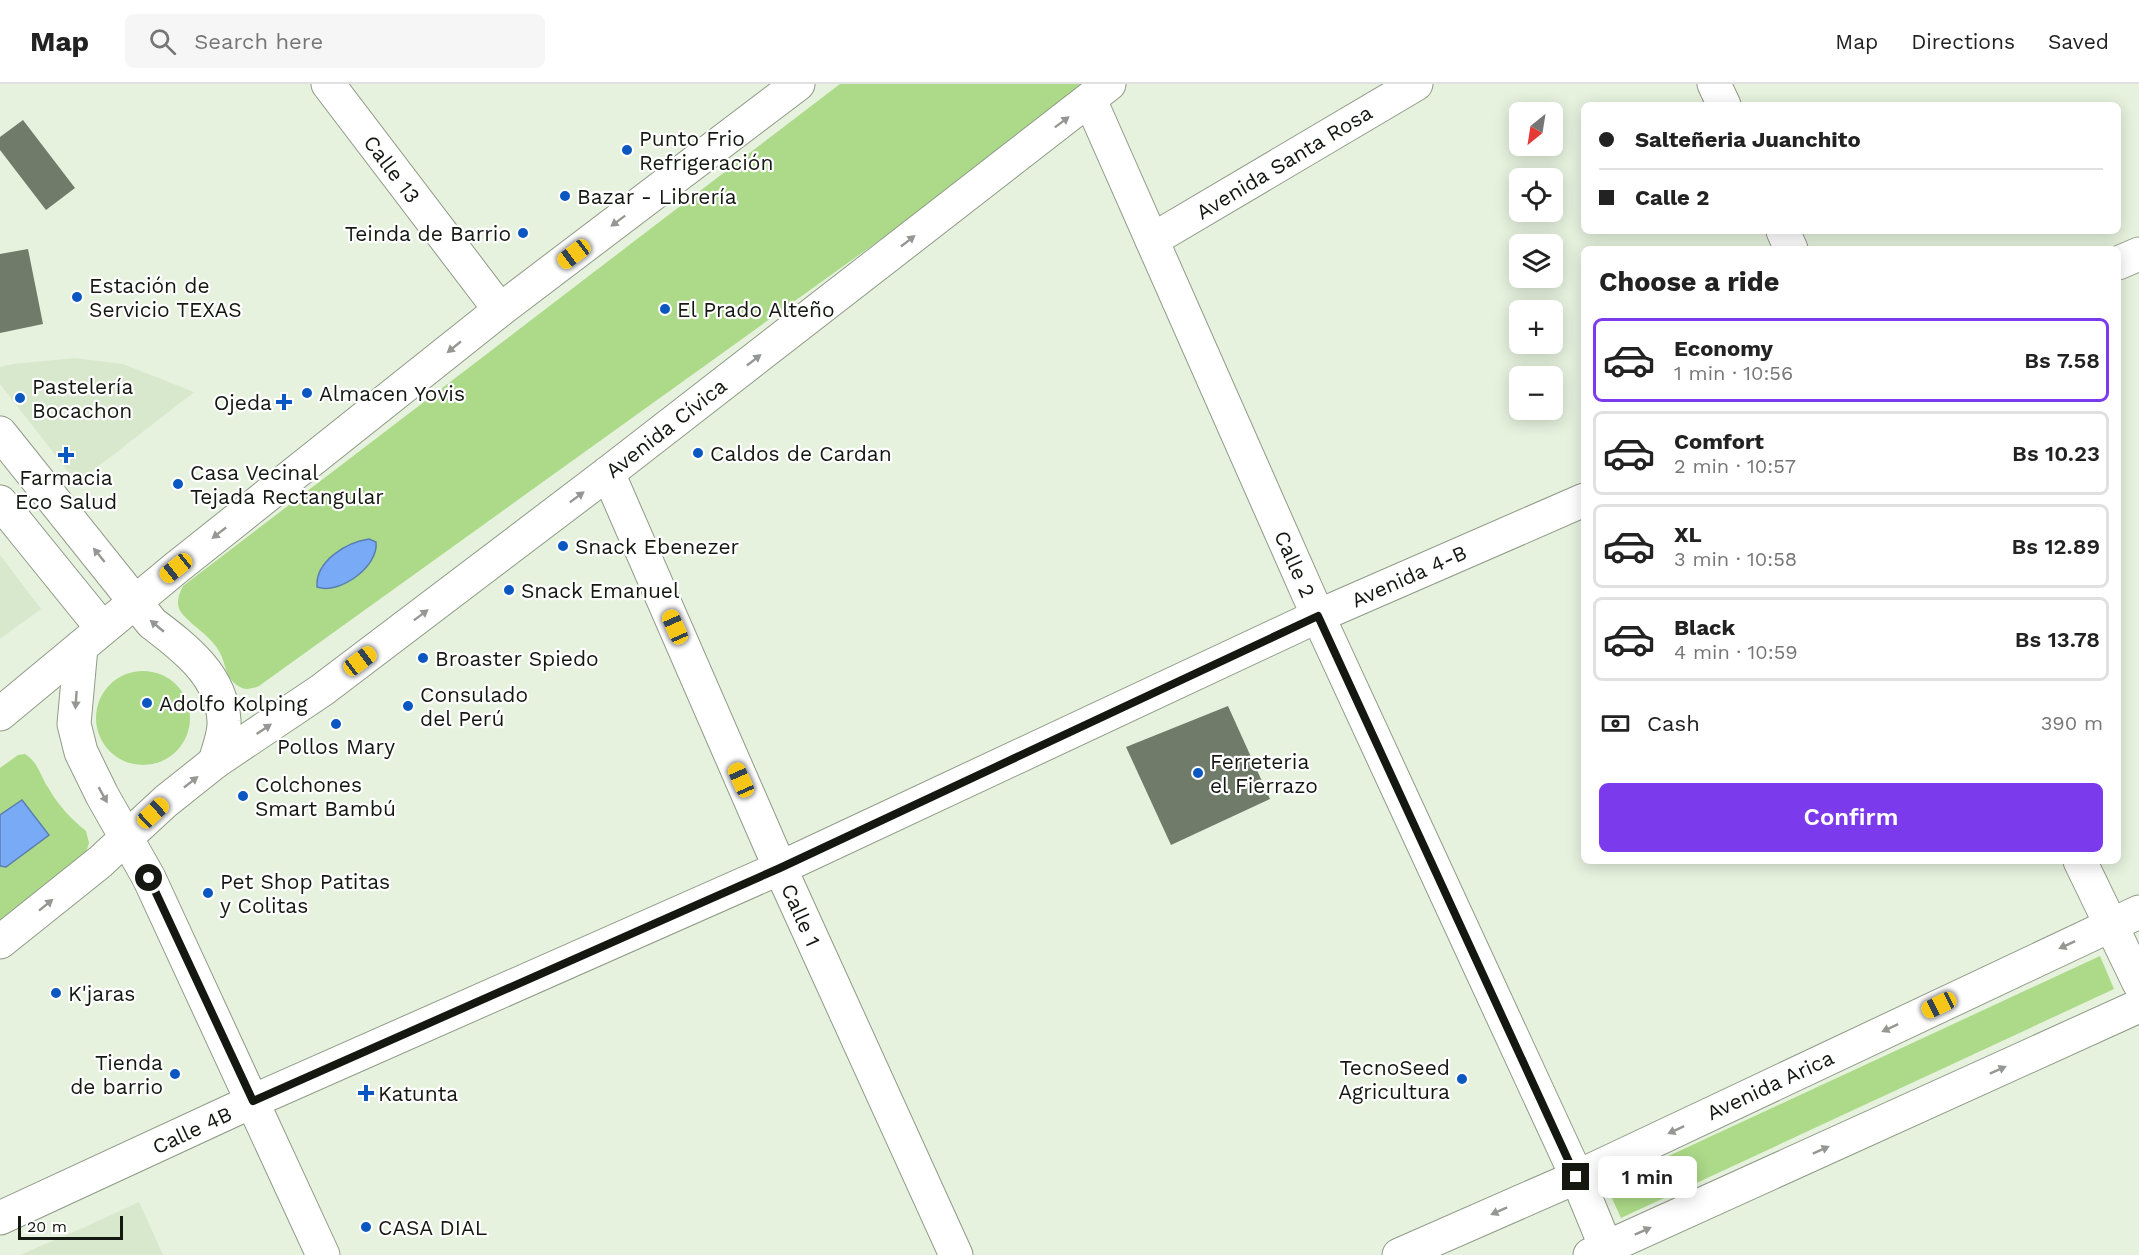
<!DOCTYPE html>
<html lang="en">
<head>
<meta charset="utf-8">
<style>
  body { margin:0; font-family:"Work Sans",sans-serif; background:#f6f6f6; color:#222; height:100vh; display:flex; flex-direction:column; font-size:22px; white-space:nowrap }
  * { box-sizing:border-box; margin:0 }
  p { font-size:20px; color:#767676 }
  .icon { flex:none; width:33px; height:33px; fill:none; stroke:currentColor; stroke-width:2; stroke-linecap:round; stroke-linejoin:round }
  .map { position:relative; flex:1; overflow:hidden }
  .side { position:absolute; left:1581px; top:162px; width:540px; height:618px; display:flex; flex-direction:column; background:#fff; border-radius:9px; box-shadow:0 3px 15px #0003 }
  .side>* { flex:none }
  .hud { position:absolute; left:1581px; top:18px; width:540px; height:132px; border-radius:9px; box-shadow:0 3px 15px #0003; display:grid; align-content:center; height:132px; padding:0 18px; background:#fff }
  .needle { width:39px; rotate:210deg }
  .buttons { position:absolute; left:1509px; top:18px; display:grid; gap:12px }
  .buttons a { display:grid; place-items:center; width:54px; height:54px; border-radius:9px; background:#fff; box-shadow:0 3px 15px #0003; font-size:30px }
  .scale { position:absolute; left:18px; bottom:15px; width:105px; box-sizing:border-box; padding-left:6px; border:3px solid #141811; border-top:0; font-size:16px; line-height:21px; white-space:nowrap; color:#141811; -webkit-text-stroke:4px #fff; paint-order:stroke }
  .end { position:absolute; width:27px; height:27px; margin:-14px; border:8px solid #141811; background:#fff; box-shadow:0 0 0 3px #fff }
  .from { border-radius:50% }
  .bubble { position:absolute; height:42px; border-radius:9px; background:#fff; box-shadow:0 3px 15px #0003; font-size:20px; font-weight:600; line-height:42px; text-align:center }
  .car { position:absolute; width:18px; height:36px; margin:-18px -9px; border-radius:8px; box-shadow:0 0 4px 2px #0007; background:linear-gradient(#f5c518 24%,#345 0 40%,#f5c518 0 76%,#345 0 86%,#f5c518 0) }
  .hud b { display:flex; align-items:center; gap:21px; height:57px; font-size:22px }
  .hud b+b { border-top:2px solid #e0e0e0 }
  .hud i { width:15px; height:15px; background:#222 }
  ul { padding:0; list-style:none }
  li { display:flex; align-items:center; gap:18px; height:84px; margin:0 12px 9px; padding:0 6px; border:3px solid #e0e0e0; border-radius:9px }
  li div { flex:1 }
  li b { display:block; font-size:22px }
  li em { font-style:normal; font-weight:600 }
  li.on { border-color:#7c3aed }
  li>.icon { width:54px; height:54px; stroke-width:1.5 }
  h2 { padding:0 18px; font-size:27px; line-height:72px }
  .pay { display:flex; align-items:center; gap:15px; height:66px; padding:0 18px; font-size:22px }
  .pay p { margin-inline-start:auto }
  .action { display:flex; gap:12px; margin-top:auto; padding:12px 18px }
  .action a { flex:1; height:69px; border-radius:9px; background:#7c3aed; color:#fff; font-size:24px; font-weight:600; line-height:69px; text-align:center }
  header { display:flex; align-items:center; gap:36px; box-sizing:border-box; height:84px; padding:0 30px; background:#fff; border-bottom:2px solid #e0e0e0 }
  header strong { font-size:28px }
  nav { display:flex; gap:33px; margin-inline-start:auto; font-size:21px }
  .search { width:420px; height:54px; background:#f6f6f6; display:flex; align-items:center; gap:15px; box-sizing:border-box; padding:0 21px; border-radius:9px; color:#767676; font-size:22px }
  .map>svg:first-child { display:block }
  .built { fill:#d8e8cd }
  .green { fill:#acda88 }
  .water { fill:#79aaf6; stroke:#5b7eb1; stroke-width:1.5 }
  .building { fill:#707b69 }
  .lines { fill:none; stroke-linecap:round; stroke-linejoin:round }
  .minor-casing { stroke:#8f9a87; stroke-width:35 }
  .major-casing { stroke:#8f9a87; stroke-width:35 }
  .minor { stroke:#fff; stroke-width:33 }
  .major { stroke:#fff; stroke-width:33 }
  .oneway { fill:#959794 }
  .route { stroke:#141811; stroke-width:8 }
  .poi-dot { fill:#0a57c1; stroke:#fff; stroke-width:2 }
  .labels { text-anchor:middle; dominant-baseline:central; stroke-width:4.5; stroke-linejoin:round; paint-order:stroke }
  .poi-label { font-size:21px; fill:#141811; stroke:#fff; text-anchor:start }
  .street-label { font-size:21px; fill:#141811; stroke:#fff }
</style>
</head>
<body>
<header>
<strong>Map</strong>
<div class="search"><svg class="icon" aria-label="search" viewBox="0 0 24 24"><circle cx="10" cy="10" r="6"/><path d="M15 15l6 6"/></svg>Search here</div>
<nav><a>Map</a><a>Directions</a><a>Saved</a></nav>
</header>
<div class="map">
<svg width="2139" height="1171" viewBox="0 0 2139 1171">
  <rect width="100%" height="100%" fill="#e6f2de"/>
  <g class="built">
    <polygon points="75,274 123,280 194,308 77,399 0,300 0,283 13,280"/>
    <polygon points="0,471 41,525 0,555"/>
    <polygon points="139,1118 163,1171 20,1171 87,1142"/>
  </g>
  <g class="green">
    <path d="M840,0H1084L1037,43L259,602C251,605 244,607 237,601C225,593 226,580 220,569C211,551 190,541 181,528C175,519 179,510 183,502Z"/>
    <circle cx="143" cy="634" r="47"/>
    <path d="M25,670C39,679 40,692 49,705C59,722 70,734 86,747L89,759L85,772L0,837V684L18,671Z"/>
    <polygon points="2100,872 2114,905 1621,1134 1606,1101"/>
  </g>
  <g class="water">
    <path d="M369,455L376,458C379,482 340,511 317,503C315,477 347,458 369,455Z"/>
    <polygon points="22,716 49,751 6,783 0,782 0,731"/>
  </g>
  <g class="building">
    <polygon points="23,36 75,104 46,126 0,66 0,53"/>
    <polygon points="28,165 43,240 0,249 0,170"/>
    <polygon points="1228,622 1270,715 1171,761 1126,663"/>
  </g>
  <g class="lines">
    <defs>
      <g id="minor">
        <polyline points="328,0 500,226"/>
        <polyline points="1714,0 1724,21"/>
        <polyline points="1090,16 1318,532 1577,1093 1609,1171"/>
        <polyline points="1783,147 1791,165"/>
        <polyline points="1152,156 1416,0"/>
        <polyline points="2118,179 2139,170"/>
        <polyline points="608,389 780,784 956,1171"/>
        <polyline points="2080,777 2139,899"/>
        <polyline points="0,1134 253,1017 780,784 1318,532 1584,416"/>
        <polyline points="1399,1171 1577,1093 2139,828"/>
        <polyline points="1590,1171 2139,922"/>
      </g>
      <g id="major">
        <path d="M0,349L152,539C185,564 222,592 224,637C225,650 218,666 215,678"/>
        <polyline points="0,418 102,544"/>
        <polyline points="81,563 74,640 81,668 102,711 149,794 323,1171"/>
        <polyline points="0,630 176,484 500,226 798,0"/>
        <polyline points="0,858 100,778 166,717 215,678 322,606 608,389 1109,0"/>
      </g>
    </defs>
    <use href="#minor" class="minor-casing"/>
    <use href="#major" class="major-casing"/>
    <use href="#minor" class="minor"/>
    <use href="#major" class="major"/>
  </g>
  <defs><path id="oneway-solid" d="M-6-.8H1V-3.2L6.5 0L1 3.2V.8H-6Z" transform="scale(1.5)"/></defs>
  <g class="oneway">
    <use href="#oneway-solid" transform="translate(1062 38) rotate(-37)"/>
    <use href="#oneway-solid" transform="translate(618 137) rotate(143)"/>
    <use href="#oneway-solid" transform="translate(908 157) rotate(-38)"/>
    <use href="#oneway-solid" transform="translate(454 263) rotate(141)"/>
    <use href="#oneway-solid" transform="translate(754 276) rotate(-38)"/>
    <use href="#oneway-solid" transform="translate(577 413) rotate(-37)"/>
    <use href="#oneway-solid" transform="translate(219 449) rotate(142)"/>
    <use href="#oneway-solid" transform="translate(99 471) rotate(-129)"/>
    <use href="#oneway-solid" transform="translate(421 531) rotate(-37)"/>
    <use href="#oneway-solid" transform="translate(157 542) rotate(-140)"/>
    <use href="#oneway-solid" transform="translate(76 616) rotate(94)"/>
    <use href="#oneway-solid" transform="translate(264 645) rotate(-34)"/>
    <use href="#oneway-solid" transform="translate(191 698) rotate(-38)"/>
    <use href="#oneway-solid" transform="translate(103 711) rotate(61)"/>
    <use href="#oneway-solid" transform="translate(46 821) rotate(-39)"/>
    <use href="#oneway-solid" transform="translate(2067 861) rotate(155)"/>
    <use href="#oneway-solid" transform="translate(1890 944) rotate(155)"/>
    <use href="#oneway-solid" transform="translate(1998 986) rotate(-24)"/>
    <use href="#oneway-solid" transform="translate(1676 1046) rotate(155)"/>
    <use href="#oneway-solid" transform="translate(1821 1066) rotate(-24)"/>
    <use href="#oneway-solid" transform="translate(1499 1127) rotate(156)"/>
    <use href="#oneway-solid" transform="translate(1643 1147) rotate(-24)"/>
  </g>
  <g class="lines">
    <polyline class="route" points="149,794 253,1017 780,784 1318,532 1576,1093"/>
  </g>
  <g class="poi-dot">
    <circle cx="627" cy="66" r="6"/>
    <circle cx="565" cy="112" r="6"/>
    <circle cx="523" cy="149" r="6"/>
    <circle cx="77" cy="213" r="6"/>
    <circle cx="665" cy="225" r="6"/>
    <circle cx="307" cy="309" r="6"/>
    <circle cx="20" cy="314" r="6"/>
    <path d="M281 309h6v6h6v6h-6v6h-6v-6h-6v-6h6z"/>
    <circle cx="698" cy="369" r="6"/>
    <path d="M63 362h6v6h6v6h-6v6h-6v-6h-6v-6h6z"/>
    <circle cx="178" cy="400" r="6"/>
    <circle cx="563" cy="462" r="6"/>
    <circle cx="509" cy="506" r="6"/>
    <circle cx="423" cy="574" r="6"/>
    <circle cx="147" cy="619" r="6"/>
    <circle cx="408" cy="622" r="6"/>
    <circle cx="336" cy="640" r="6"/>
    <circle cx="1198" cy="689" r="6"/>
    <circle cx="243" cy="712" r="6"/>
    <circle cx="208" cy="809" r="6"/>
    <circle cx="56" cy="909" r="6"/>
    <circle cx="175" cy="990" r="6"/>
    <circle cx="1462" cy="995" r="6"/>
    <path d="M363 1000h6v6h6v6h-6v6h-6v-6h-6v-6h6z"/>
    <circle cx="366" cy="1143" r="6"/>
  </g>
  <g class="labels">
    <g class="poi-label">
      <text x="639" y="54">Punto Frio<tspan x="639" dy="24">Refrigeración</tspan></text>
      <text x="577" y="112">Bazar - Librería</text>
      <text x="511" y="149" text-anchor="end">Teinda de Barrio</text>
      <text x="89" y="201">Estación de<tspan x="89" dy="24">Servicio TEXAS</tspan></text>
      <text x="677" y="225">El Prado Alteño</text>
      <text x="32" y="302">Pastelería<tspan x="32" dy="24">Bocachon</tspan></text>
      <text x="319" y="309">Almacen Yovis</text>
      <text x="272" y="318" text-anchor="end">Ojeda</text>
      <text x="710" y="369">Caldos de Cardan</text>
      <text x="190" y="388">Casa Vecinal<tspan x="190" dy="24">Tejada Rectangular</tspan></text>
      <text x="66" y="393" text-anchor="middle">Farmacia<tspan x="66" dy="24">Eco Salud</tspan></text>
      <text x="575" y="462">Snack Ebenezer</text>
      <text x="521" y="506">Snack Emanuel</text>
      <text x="435" y="574">Broaster Spiedo</text>
      <text x="420" y="610">Consulado<tspan x="420" dy="24">del Perú</tspan></text>
      <text x="159" y="619">Adolfo Kolping</text>
      <text x="336" y="662" text-anchor="middle">Pollos Mary</text>
      <text x="1210" y="677">Ferreteria<tspan x="1210" dy="24">el Fierrazo</tspan></text>
      <text x="255" y="700">Colchones<tspan x="255" dy="24">Smart Bambú</tspan></text>
      <text x="220" y="797">Pet Shop Patitas<tspan x="220" dy="24">y Colitas</tspan></text>
      <text x="68" y="909">K'jaras</text>
      <text x="163" y="978" text-anchor="end">Tienda<tspan x="163" dy="24">de barrio</tspan></text>
      <text x="1450" y="983" text-anchor="end">TecnoSeed<tspan x="1450" dy="24">Agricultura</tspan></text>
      <text x="378" y="1009">Katunta</text>
      <text x="378" y="1143">CASA DIAL</text>
    </g>
    <g class="street-label">
      <text transform="translate(1284 78) rotate(-31)">Avenida Santa Rosa</text>
      <text transform="translate(392 85) rotate(53)">Calle 13</text>
      <text transform="translate(666 344) rotate(-38)">Avenida Cívica</text>
      <text transform="translate(1295 480) rotate(66)">Calle 2</text>
      <text transform="translate(1409 492) rotate(-24)">Avenida 4-B</text>
      <text transform="translate(801 831) rotate(66)">Calle 1</text>
      <text transform="translate(1770 1001) rotate(-25)">Avenida Arica</text>
      <text transform="translate(192 1046) rotate(-25)">Calle 4B</text>
    </g>
  </g>
</svg>
<div class="buttons">
<a><svg class="needle" viewBox="-14 -14 28 28"><path d="M0-13l5 13h-10z" fill="#e53935"/><path d="M0 13l5-13h-10z" fill="#767676"/></svg></a>
<a><svg class="icon" aria-label="locate" viewBox="0 0 24 24"><circle cx="12" cy="12" r="6"/><path d="M12 2v4M12 18v4M2 12h4M18 12h4"/></svg></a>
<a><svg class="icon" aria-label="layers" viewBox="0 0 24 24"><path d="M12 4l9 5-9 5-9-5zM3 14l9 5 9-5"/></svg></a>
<a>+</a>
<a>−</a>
</div>
<div class="scale">20 m</div>
<i class="end from" style="left:149px;top:794px"></i>
<i class="end" style="left:1576px;top:1093px"></i>
<div class="bubble" style="left:1598px;top:1072px;width:99px">1 min</div>
<i class="car" style="left:574px;top:170px;rotate:233deg"></i>
<i class="car" style="left:176px;top:484px;rotate:231deg"></i>
<i class="car" style="left:675px;top:543px;rotate:336deg"></i>
<i class="car" style="left:360px;top:577px;rotate:53deg"></i>
<i class="car" style="left:741px;top:696px;rotate:336deg"></i>
<i class="car" style="left:153px;top:729px;rotate:47deg"></i>
<i class="car" style="left:1939px;top:921px;rotate:244deg"></i>
<div class="hud">
<b><i class="from"></i>Salteñeria Juanchito</b>
<b><i></i>Calle 2</b>
</div>
<section class="side">
<h2>Choose a ride</h2>
<ul>
<li class="on"><svg class="icon" aria-label="car" viewBox="0 0 24 24"><path d="M5 17H2v-5l4-1 3-4h7l3 4 3 1v5h-3M9 17h6M6 11h13"/><circle cx="7" cy="17" r="2"/><circle cx="17" cy="17" r="2"/></svg><div><b>Economy</b><p>1 min · 10:56</p></div><em>Bs 7.58</em></li>
<li><svg class="icon" aria-label="car" viewBox="0 0 24 24"><path d="M5 17H2v-5l4-1 3-4h7l3 4 3 1v5h-3M9 17h6M6 11h13"/><circle cx="7" cy="17" r="2"/><circle cx="17" cy="17" r="2"/></svg><div><b>Comfort</b><p>2 min · 10:57</p></div><em>Bs 10.23</em></li>
<li><svg class="icon" aria-label="car" viewBox="0 0 24 24"><path d="M5 17H2v-5l4-1 3-4h7l3 4 3 1v5h-3M9 17h6M6 11h13"/><circle cx="7" cy="17" r="2"/><circle cx="17" cy="17" r="2"/></svg><div><b>XL</b><p>3 min · 10:58</p></div><em>Bs 12.89</em></li>
<li><svg class="icon" aria-label="car" viewBox="0 0 24 24"><path d="M5 17H2v-5l4-1 3-4h7l3 4 3 1v5h-3M9 17h6M6 11h13"/><circle cx="7" cy="17" r="2"/><circle cx="17" cy="17" r="2"/></svg><div><b>Black</b><p>4 min · 10:59</p></div><em>Bs 13.78</em></li>
</ul>
<div class="pay"><svg class="icon" aria-label="cash" viewBox="0 0 24 24"><path d="M3 7h18v10H3z"/><circle cx="12" cy="12" r="2"/></svg>Cash<p>390 m</p></div>
<div class="action"><a>Confirm</a></div>
</section>
</div>
</body>
</html>
